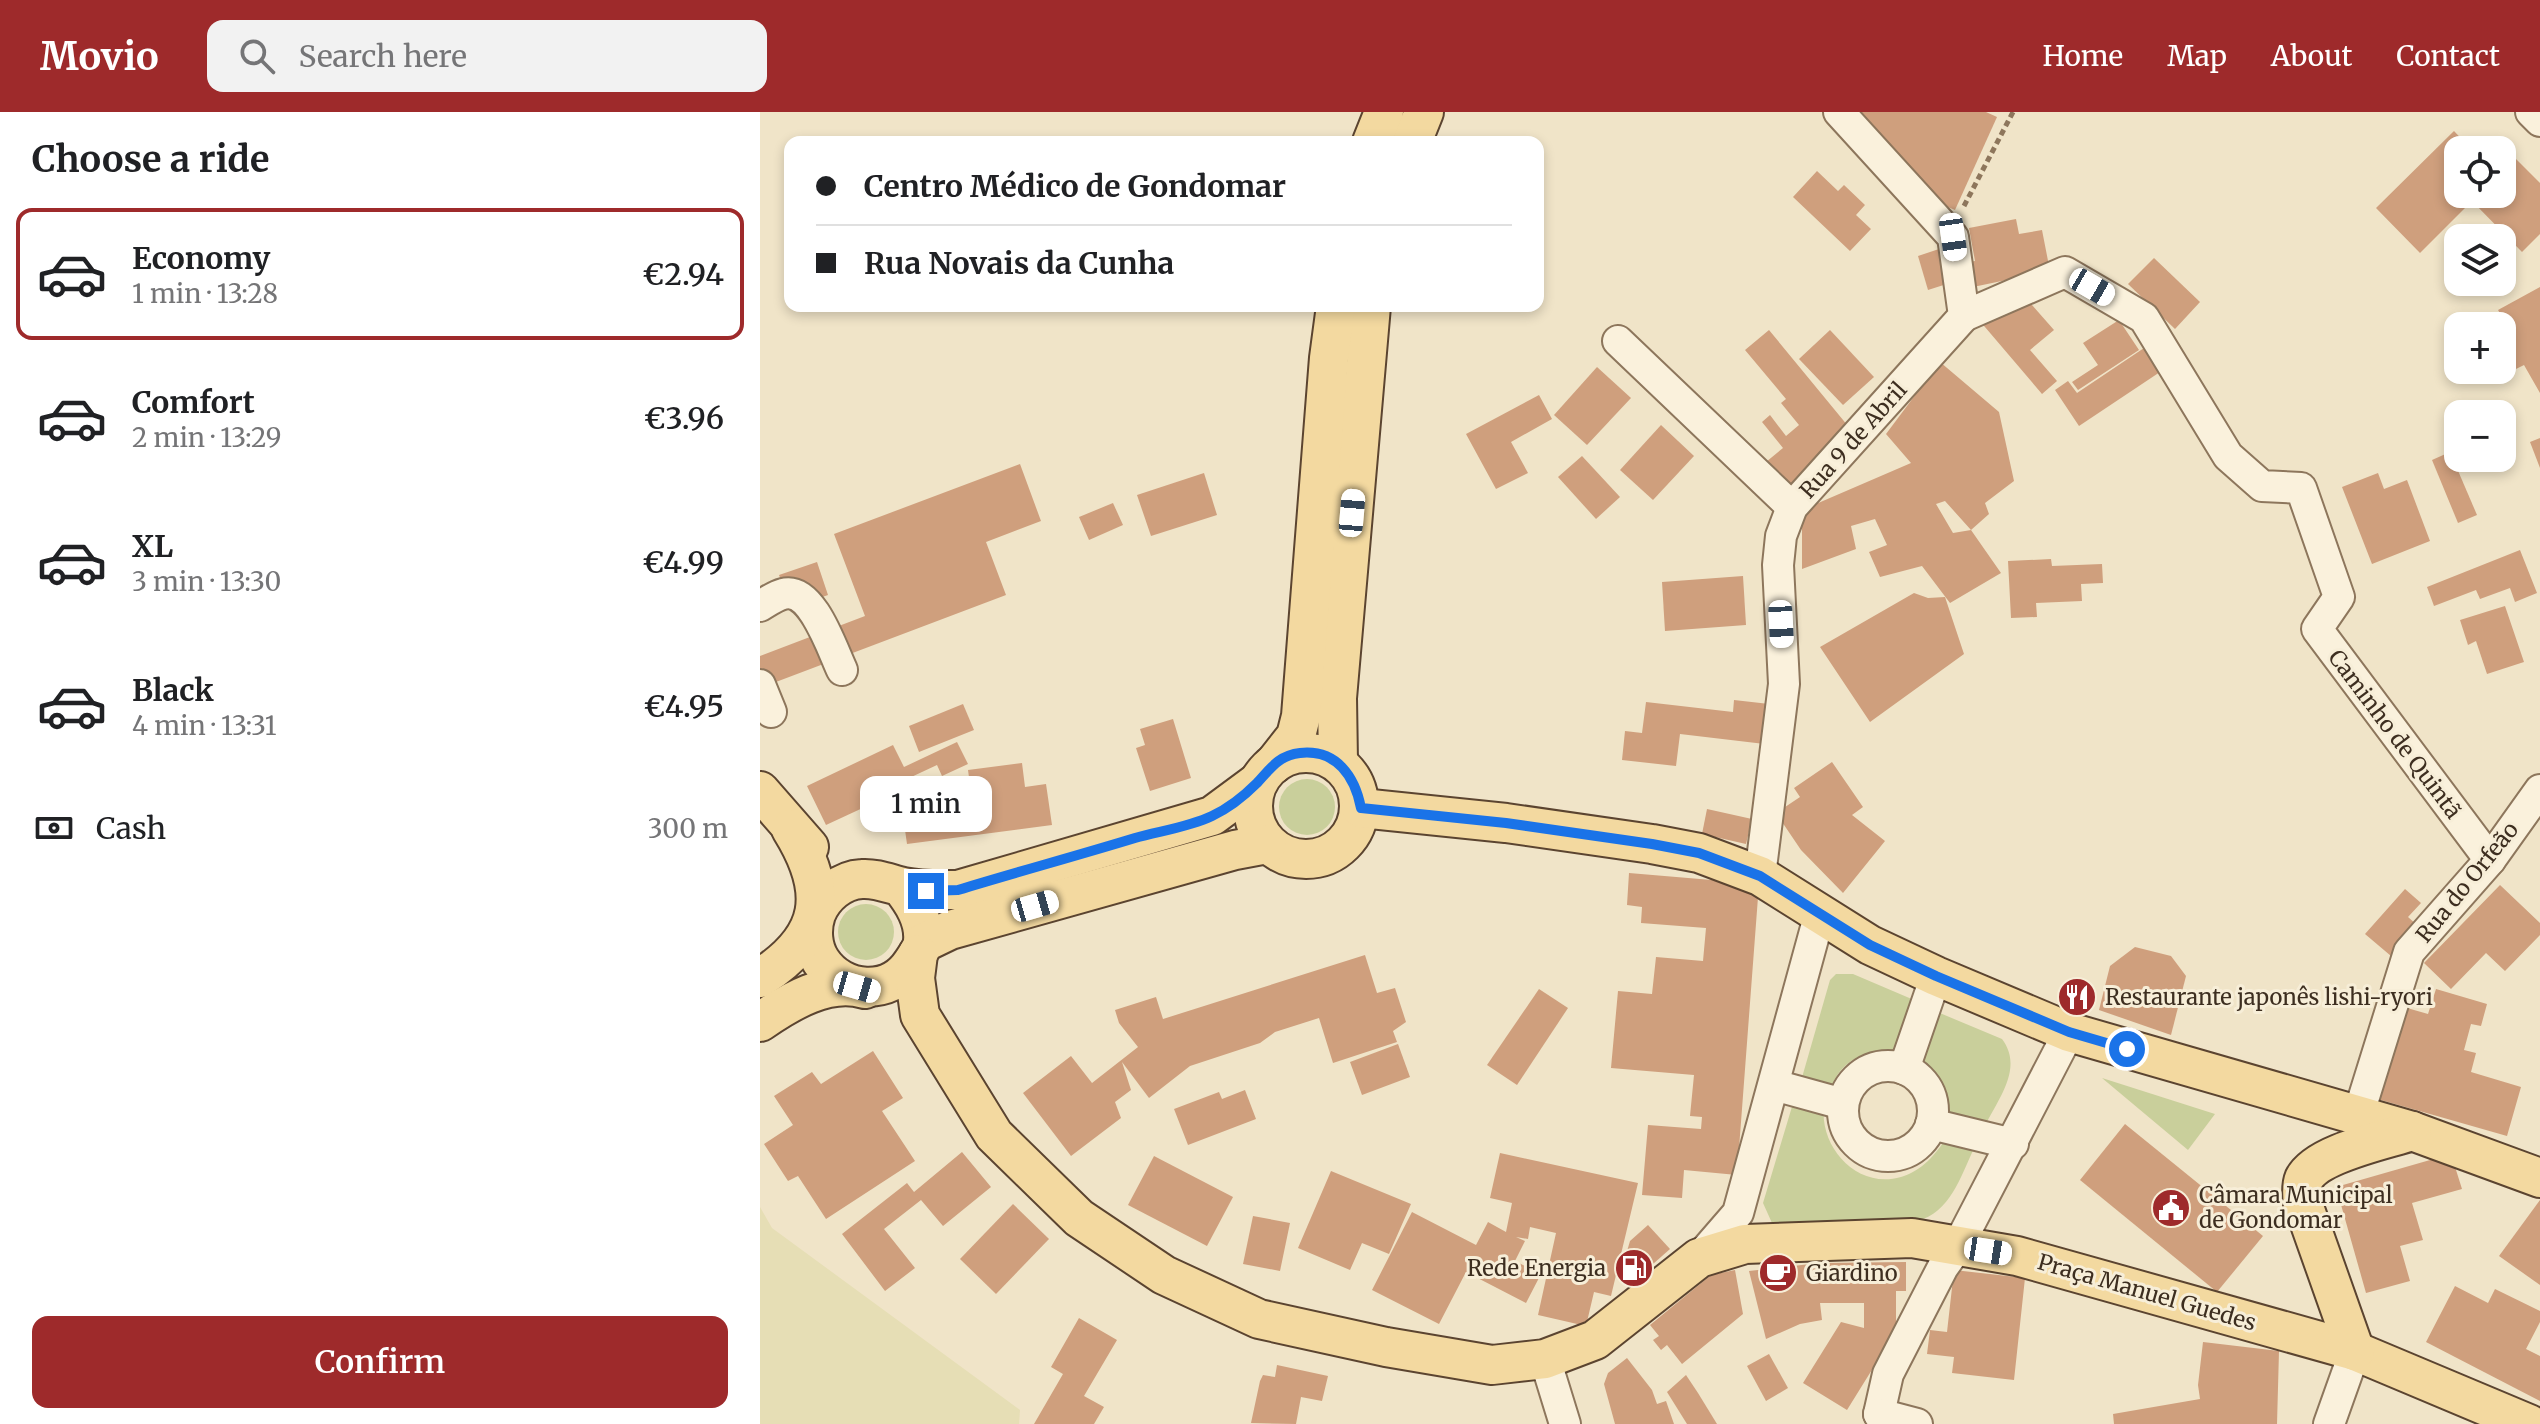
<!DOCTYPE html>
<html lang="en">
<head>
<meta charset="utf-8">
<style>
  body { margin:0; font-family:Merriweather,serif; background:#f2f2f2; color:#202124; height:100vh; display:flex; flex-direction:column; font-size:30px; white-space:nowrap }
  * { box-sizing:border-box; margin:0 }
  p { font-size:26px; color:#757577 }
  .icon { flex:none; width:44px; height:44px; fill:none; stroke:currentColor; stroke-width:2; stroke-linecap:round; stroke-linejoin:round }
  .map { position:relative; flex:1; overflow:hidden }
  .sheet { display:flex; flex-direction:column; background:#fff; width:760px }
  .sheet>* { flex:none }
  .hud { position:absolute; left:24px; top:24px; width:760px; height:176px; border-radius:16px; box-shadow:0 4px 12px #0003; display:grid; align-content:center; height:176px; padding:0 32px; background:#fff }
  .fabs { position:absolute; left:1684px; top:24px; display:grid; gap:16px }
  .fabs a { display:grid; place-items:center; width:72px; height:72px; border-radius:16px; background:#fff; box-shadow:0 4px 12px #0003; font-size:40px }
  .end { position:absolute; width:36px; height:36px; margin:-18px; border:10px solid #1a73e8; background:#fff; box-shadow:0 0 0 4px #fff }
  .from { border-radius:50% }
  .bubble { position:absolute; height:56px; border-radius:16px; background:#fff; box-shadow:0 4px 12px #0003; font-size:26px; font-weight:600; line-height:56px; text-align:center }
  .car { position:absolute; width:24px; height:48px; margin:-24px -12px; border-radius:10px; box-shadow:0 0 6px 2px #0007; background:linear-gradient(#fff 24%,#345 0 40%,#fff 0 76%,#345 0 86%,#fff 0) }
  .hud b { display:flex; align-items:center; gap:28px; height:76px; font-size:30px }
  .hud b+b { border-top:2px solid #e0e0e0 }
  .hud i { width:20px; height:20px; background:#202124 }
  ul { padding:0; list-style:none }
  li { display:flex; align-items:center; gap:24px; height:132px; margin:0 16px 12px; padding:0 16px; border:4px solid transparent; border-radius:16px }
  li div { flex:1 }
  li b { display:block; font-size:30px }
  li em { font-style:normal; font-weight:600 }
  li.current { border-color:#9e2a2b }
  li>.icon { width:72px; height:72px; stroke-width:1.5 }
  h2 { padding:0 32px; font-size:36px; line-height:96px }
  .pay { display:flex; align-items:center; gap:20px; height:88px; padding:0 32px; font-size:30px }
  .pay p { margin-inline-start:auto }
  .button { display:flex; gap:16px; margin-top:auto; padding:16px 32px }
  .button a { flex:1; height:92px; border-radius:16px; background:#9e2a2b; color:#fff; font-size:32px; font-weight:600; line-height:92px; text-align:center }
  header { display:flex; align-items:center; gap:48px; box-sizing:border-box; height:112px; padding:0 40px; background:#9e2a2b; color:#fff }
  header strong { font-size:38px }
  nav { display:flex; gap:44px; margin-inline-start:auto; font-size:28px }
  .search { width:560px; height:72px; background:#f2f2f2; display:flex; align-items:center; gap:20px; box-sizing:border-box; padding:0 28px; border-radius:16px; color:#757577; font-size:30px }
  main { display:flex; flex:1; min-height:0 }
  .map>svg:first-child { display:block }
  .farmland { fill:#e6deb5 }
  .green { fill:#c9cf9b }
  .building { fill:#cf9f7d }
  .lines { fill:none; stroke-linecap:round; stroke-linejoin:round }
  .minor-casing { stroke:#8d765c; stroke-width:34 }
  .major-casing { stroke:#5b4430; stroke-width:42 }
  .path { stroke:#8d765c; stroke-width:5; stroke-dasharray:6 4; stroke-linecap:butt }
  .minor { stroke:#faf1dc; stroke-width:30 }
  .major { stroke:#f3d9a0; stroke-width:38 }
  .route { stroke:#1a73e8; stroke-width:10 }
  .labels { text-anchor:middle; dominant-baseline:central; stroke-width:6; stroke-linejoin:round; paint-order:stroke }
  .street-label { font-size:22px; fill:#3d2e20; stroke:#f7eed8 }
  .poi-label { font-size:22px; fill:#3d2e20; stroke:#f7eed8; text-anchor:start }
</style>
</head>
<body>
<header>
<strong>Movio</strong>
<div class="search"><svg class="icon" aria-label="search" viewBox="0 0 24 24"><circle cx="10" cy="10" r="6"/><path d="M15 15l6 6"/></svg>Search here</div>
<nav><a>Home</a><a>Map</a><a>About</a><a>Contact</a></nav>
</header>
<main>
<section class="sheet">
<h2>Choose a ride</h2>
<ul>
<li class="current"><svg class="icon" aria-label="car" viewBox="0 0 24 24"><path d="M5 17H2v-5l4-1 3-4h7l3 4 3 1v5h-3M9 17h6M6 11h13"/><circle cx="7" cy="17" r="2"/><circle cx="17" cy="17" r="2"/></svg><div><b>Economy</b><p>1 min · 13:28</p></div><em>€2.94</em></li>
<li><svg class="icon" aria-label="car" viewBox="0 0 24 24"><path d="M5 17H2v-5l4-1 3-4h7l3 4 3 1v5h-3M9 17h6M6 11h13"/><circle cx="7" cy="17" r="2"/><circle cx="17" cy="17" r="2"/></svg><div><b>Comfort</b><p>2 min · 13:29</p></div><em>€3.96</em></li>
<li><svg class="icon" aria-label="car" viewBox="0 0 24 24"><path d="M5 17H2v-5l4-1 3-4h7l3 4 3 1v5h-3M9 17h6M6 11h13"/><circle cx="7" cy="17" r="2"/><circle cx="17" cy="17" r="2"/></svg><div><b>XL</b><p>3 min · 13:30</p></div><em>€4.99</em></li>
<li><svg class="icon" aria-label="car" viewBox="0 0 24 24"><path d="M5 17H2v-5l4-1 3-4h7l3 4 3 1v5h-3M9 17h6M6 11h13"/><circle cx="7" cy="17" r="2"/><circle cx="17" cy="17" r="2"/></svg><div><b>Black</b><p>4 min · 13:31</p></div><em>€4.95</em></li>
</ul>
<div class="pay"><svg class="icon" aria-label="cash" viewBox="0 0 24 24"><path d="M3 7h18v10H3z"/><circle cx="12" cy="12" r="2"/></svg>Cash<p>300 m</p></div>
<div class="button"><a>Confirm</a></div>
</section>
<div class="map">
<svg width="1780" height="1312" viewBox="0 0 1780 1312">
  <rect width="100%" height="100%" fill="#f0e4c8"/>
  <polygon class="farmland" points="0,1095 12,1116 260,1298 259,1312 0,1312"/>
  <g class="green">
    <circle cx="547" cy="695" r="28"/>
    <circle cx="106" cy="820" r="28"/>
    <path d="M1076,862H1093L1154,888L1139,940C1109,935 1081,947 1071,976L1041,969L1070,868Z"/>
    <path d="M1175,899L1242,927C1264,956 1238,987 1225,1014L1187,1004L1180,970L1156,947Z"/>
    <polygon points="1342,966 1455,1002 1428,1038"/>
    <path d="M1034,988L1064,994C1059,1035 1097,1078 1141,1065C1162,1059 1176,1042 1187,1025L1217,1030C1203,1058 1193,1096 1163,1107L1012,1111L1003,1091Z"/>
  </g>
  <g class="building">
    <polygon points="1090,0 1226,0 1237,5 1195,98 1178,91"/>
    <polygon points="1694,19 1712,38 1698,38 1698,82 1742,82 1742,39 1745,36 1780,71 1780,122 1762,140 1712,89 1660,141 1616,96"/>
    <polygon points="1057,59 1078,79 1084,73 1105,93 1096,103 1111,117 1090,139 1033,85"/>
    <polygon points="1256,107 1259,122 1282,118 1290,159 1213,175 1208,150 1215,149 1209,116"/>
    <polygon points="1182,136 1193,170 1168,178 1158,144"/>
    <polygon points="1394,146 1440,190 1415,217 1368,172"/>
    <polygon points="1780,175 1780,281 1764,253 1756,257 1742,232 1742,215 1747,213 1738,198"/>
    <polygon points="1257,176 1294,218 1270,238 1297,269 1282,282 1219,208"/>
    <polygon points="1359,208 1379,238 1318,278 1312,270 1338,253 1323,231"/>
    <polygon points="1009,218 1088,314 1071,329 1081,341 1031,381 1006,350 1023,336 1002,310 1010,303 1026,324 1039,313 1021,291 1026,287 985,238"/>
    <polygon points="1070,218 1114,265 1083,293 1039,247"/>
    <polygon points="1387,234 1403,258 1319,314 1295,278 1308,269 1317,281"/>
    <polygon points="1180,250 1239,300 1254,369 1225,391 1229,402 1211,418 1185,389 1176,392 1193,421 1211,418 1241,461 1190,491 1162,454 1120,465 1109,440 1127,433 1115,407 1091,414 1096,437 1042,457 1042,398 1151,351 1126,322"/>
    <polygon points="837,255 871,286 827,333 794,303"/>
    <polygon points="779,283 792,307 751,330 768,361 736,377 706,322"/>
    <polygon points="901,313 934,344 893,388 860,358"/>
    <polygon points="1780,326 1780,356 1770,330"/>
    <polygon points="1690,340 1717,403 1698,411 1672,348"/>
    <polygon points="822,344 860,385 836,407 798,365"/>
    <polygon points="260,352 281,409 226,430 246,483 0,576 0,544 105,504 74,422"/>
    <polygon points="444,361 457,403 391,424 377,383"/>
    <polygon points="1618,361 1624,377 1647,368 1670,429 1612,452 1582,375"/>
    <polygon points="353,391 363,413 329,428 319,405"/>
    <polygon points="1760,438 1777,481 1755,490 1750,476 1720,487 1716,478 1674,494 1667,475"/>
    <polygon points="1291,447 1292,454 1342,452 1343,471 1321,472 1322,489 1276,491 1277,505 1251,506 1248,449"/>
    <polygon points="57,450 68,483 0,507 25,479 19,463"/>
    <polygon points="983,464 986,513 905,519 902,470"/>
    <polygon points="1154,481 1168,486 1185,485 1204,542 1110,610 1060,535"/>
    <polygon points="1745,494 1764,550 1727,562 1716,529 1708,533 1700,508"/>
    <polygon points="974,588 1018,593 1013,633 920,622 916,654 862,648 865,619 882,621 886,590 973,600"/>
    <polygon points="203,592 214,618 159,640 149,614"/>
    <polygon points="413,607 431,666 390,679 376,636 385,633 380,617"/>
    <polygon points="197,630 208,652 182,664 177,653 132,674 135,681 66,713 47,674 133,633 144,655"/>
    <polygon points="1072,650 1103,695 1092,703 1125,729 1083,781 1041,738 1016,701 1040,685 1034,676"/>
    <polygon points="262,651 265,675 286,672 292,713 147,732 141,690 211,680 208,658"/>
    <polygon points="947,697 992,707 986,732 942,722"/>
    <polygon points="869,761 999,772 977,1063 924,1058 922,1086 882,1083 888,1013 941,1017 942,1005 930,1004 934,963 851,956 858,879 892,882 896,845 943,849 946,816 881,811 882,795 867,793"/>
    <polygon points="1740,773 1780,811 1780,823 1745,859 1726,841 1691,877 1664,851"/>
    <polygon points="1645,777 1661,791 1648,805 1658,814 1631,844 1605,822"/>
    <polygon points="1375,835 1411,844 1426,864 1411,923 1339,898 1350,854"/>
    <polygon points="605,843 617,881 635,876 646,910 633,919 637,930 573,951 559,906 515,920 500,931 430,954 389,986 362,950 371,978 355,990 361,1006 311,1044 263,981 311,944 332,971 378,935 359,911 355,898 396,885 403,907"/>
    <polygon points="779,877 808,896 757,973 727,953"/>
    <polygon points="1676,877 1727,892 1721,914 1711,912 1704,938 1716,941 1711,960 1761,975 1747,1024 1614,986 1640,894 1668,902"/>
    <polygon points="638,932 650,965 602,983 590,950"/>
    <polygon points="113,939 143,986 122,999 155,1049 66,1107 38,1064 28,1069 4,1032 33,1013 14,984 52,960 61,972"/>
    <polygon points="485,978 496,1007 428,1033 414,997 459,980 462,987"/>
    <polygon points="1365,1012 1503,1124 1457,1180 1320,1068"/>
    <polygon points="202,1040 231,1075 183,1114 161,1088 124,1117 155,1156 125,1179 82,1122 147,1071 154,1080"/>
    <polygon points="740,1041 878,1071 851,1184 834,1180 826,1214 778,1203 796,1121 770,1115 768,1127 756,1125 765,1129 755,1149 781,1162 766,1191 706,1160 679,1212 612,1178 652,1100 716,1133 728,1110 746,1120 752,1091 730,1086"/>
    <polygon points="1691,1042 1702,1077 1652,1091 1663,1128 1640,1134 1650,1169 1606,1181 1576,1075"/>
    <polygon points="394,1044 473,1085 447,1134 368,1093"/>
    <polygon points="571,1059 651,1092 629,1142 602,1131 590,1158 538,1136"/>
    <polygon points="1780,1088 1780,1173 1739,1144"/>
    <polygon points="253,1092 289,1127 236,1182 200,1147"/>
    <polygon points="493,1104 530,1111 520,1159 483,1152"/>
    <polygon points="888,1113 910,1137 876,1167 863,1153 870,1129"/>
    <polygon points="1146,1150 1146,1179 1136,1179 1136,1219 1087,1298 1043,1271 1081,1210 1104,1216 1104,1191 1060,1191 1062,1208 1040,1212 1006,1227 989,1159 1059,1151"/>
    <polygon points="975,1158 983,1202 922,1252 907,1233 901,1238 893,1228 899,1224 890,1213 951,1163"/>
    <polygon points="1194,1158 1265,1166 1254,1268 1192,1261 1194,1245 1167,1242 1170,1218 1187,1220"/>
    <polygon points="1695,1174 1728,1191 1735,1177 1780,1199 1780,1210 1766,1237 1780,1244 1780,1289 1666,1230"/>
    <polygon points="319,1206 357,1228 324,1284 344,1295 334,1312 274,1312 303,1262 291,1255"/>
    <polygon points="1443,1230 1519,1239 1517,1312 1354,1312 1353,1302 1440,1287 1438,1273"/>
    <polygon points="1009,1242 1028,1276 1006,1289 987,1254"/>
    <polygon points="867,1246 892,1278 897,1292 906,1289 914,1312 855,1312 844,1272 848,1261"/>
    <polygon points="517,1253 568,1264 562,1289 541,1285 536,1312 491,1311 500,1269 503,1263 515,1265"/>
    <polygon points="926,1263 938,1281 957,1312 927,1312 907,1280"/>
  </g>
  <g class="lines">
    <defs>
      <g id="minor">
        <polyline points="1771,0 1780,9"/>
        <polyline points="1204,204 1305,160 1384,206 1468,344 1502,374 1541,376 1579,485 1557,517 1730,748"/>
        <polyline points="858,229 1032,395"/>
        <path d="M0,494C7,490 15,484 23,482C52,474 72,537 82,558"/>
        <polyline points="0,573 11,600"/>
        <polyline points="1000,764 1024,572 1018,453 1021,424 1032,395 1204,204 1193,125 1079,0"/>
        <circle cx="1128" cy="999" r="45"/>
        <polyline points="1144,957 1176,864"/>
        <polyline points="1014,973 1083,992"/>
        <polyline points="1598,1004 1649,840 1730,748 1780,678"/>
        <polyline points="1171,1012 1253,1032"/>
        <polyline points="939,1146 978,1101 1060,801"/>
        <polyline points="785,1247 805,1312"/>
        <polyline points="1119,1302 1128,1262 1183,1155 1198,1134 1309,920"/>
        <polyline points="1119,1302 1157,1312"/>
        <polyline points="1569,1312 1595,1239"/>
      </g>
      <g id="major">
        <polyline points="612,30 624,0"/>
        <polyline points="652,30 664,0"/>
        <circle cx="546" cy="694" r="53"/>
        <polyline points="578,650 577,586 611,194"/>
        <polyline points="514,652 536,624 541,604 569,246 576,194"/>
        <polyline points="0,679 49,735"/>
        <polyline points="601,696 746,711 892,732 939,741 1000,764 1110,833 1176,864 1309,920 1652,1019 1780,1066"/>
        <path d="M141,775C153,790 165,808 163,830C162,837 156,845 152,851C130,885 82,881 61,849C52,835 51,817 56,802C63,784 81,768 102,767C116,766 130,772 143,775C162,779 179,778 198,778L452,704L498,670"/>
        <polyline points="163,831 190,818 475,738 507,732"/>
        <polyline points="158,842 155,866 160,903 234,1023 319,1106 404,1163 499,1207 626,1235 732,1253 785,1247 835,1228 939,1146 985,1132 1152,1126 1257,1144 1595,1239 1769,1312"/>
        <path d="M0,866C65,825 70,780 31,717"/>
        <path d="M0,910C29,890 68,866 105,877"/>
        <path d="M1595,1239L1543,1092C1542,1084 1541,1074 1544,1067C1557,1041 1625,1028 1652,1019"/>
      </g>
    </defs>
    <use href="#minor" class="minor-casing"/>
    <use href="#major" class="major-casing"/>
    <polyline class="path" points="1204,94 1253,0"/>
    <use href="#minor" class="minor"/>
    <use href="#major" class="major"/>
  </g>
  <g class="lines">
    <path class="route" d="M166,779L198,778C257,760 316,744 375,726C400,719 429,715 452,704C467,697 485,683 497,671C510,657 519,643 540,641C577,637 595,665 601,696L746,711L892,732L939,741L1000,764L1110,833L1176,864L1309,920L1367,937"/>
  </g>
  <defs>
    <symbol id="restaurant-disc" viewBox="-11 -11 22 22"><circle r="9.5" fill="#9e2a2b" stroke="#f7eed8"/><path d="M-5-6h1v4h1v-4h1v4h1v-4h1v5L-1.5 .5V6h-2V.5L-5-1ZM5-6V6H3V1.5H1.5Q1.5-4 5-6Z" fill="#fff"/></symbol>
    <symbol id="civic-disc" viewBox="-11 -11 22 22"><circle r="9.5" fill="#9e2a2b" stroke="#f7eed8"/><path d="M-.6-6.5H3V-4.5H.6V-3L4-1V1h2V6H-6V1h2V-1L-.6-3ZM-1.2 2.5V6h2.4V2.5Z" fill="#fff"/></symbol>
    <symbol id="fuel-disc" viewBox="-11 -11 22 22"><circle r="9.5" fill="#9e2a2b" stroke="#f7eed8"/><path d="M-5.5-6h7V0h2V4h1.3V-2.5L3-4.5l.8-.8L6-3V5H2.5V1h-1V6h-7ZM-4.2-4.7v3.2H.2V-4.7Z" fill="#fff"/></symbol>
    <symbol id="cafe-disc" viewBox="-11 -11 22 22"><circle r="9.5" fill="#9e2a2b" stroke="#f7eed8"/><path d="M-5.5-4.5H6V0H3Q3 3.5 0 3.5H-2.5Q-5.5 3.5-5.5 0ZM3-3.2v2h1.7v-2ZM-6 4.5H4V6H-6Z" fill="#fff"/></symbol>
  </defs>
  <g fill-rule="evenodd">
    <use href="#restaurant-disc" x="1295" y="863" width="44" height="44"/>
    <use href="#civic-disc" x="1389" y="1074" width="44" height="44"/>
    <use href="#fuel-disc" x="852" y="1134" width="44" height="44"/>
    <use href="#cafe-disc" x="996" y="1139" width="44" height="44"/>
  </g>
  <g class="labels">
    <g class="street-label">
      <text transform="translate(1093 328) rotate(-48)">Rua 9 de Abril</text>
      <text transform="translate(1635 622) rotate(53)">Caminho de Quintã</text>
      <text transform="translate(1707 770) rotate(-51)">Rua do Orfeão</text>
      <text transform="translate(1387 1180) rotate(16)">Praça Manuel Guedes</text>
    </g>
    <g class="poi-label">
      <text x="1345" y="885">Restaurante japonês lishi-ryori</text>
      <text x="1439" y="1083">Câmara Municipal<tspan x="1439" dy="25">de Gondomar</tspan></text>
      <text x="846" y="1156" text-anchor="end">Rede Energia</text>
      <text x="1046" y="1161">Giardino</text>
    </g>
  </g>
</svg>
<div class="fabs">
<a><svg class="icon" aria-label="locate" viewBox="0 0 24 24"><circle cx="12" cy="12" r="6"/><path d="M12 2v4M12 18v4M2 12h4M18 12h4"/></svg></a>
<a><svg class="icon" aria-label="layers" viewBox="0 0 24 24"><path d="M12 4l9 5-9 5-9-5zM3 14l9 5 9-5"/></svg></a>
<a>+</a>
<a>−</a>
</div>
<i class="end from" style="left:1367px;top:937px"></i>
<i class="end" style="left:166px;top:779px"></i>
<div class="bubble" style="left:100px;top:664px;width:132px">1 min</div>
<i class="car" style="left:1193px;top:125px;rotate:172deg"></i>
<i class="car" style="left:1332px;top:175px;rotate:120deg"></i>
<i class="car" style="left:592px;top:401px;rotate:5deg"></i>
<i class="car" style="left:1021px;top:512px;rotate:177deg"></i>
<i class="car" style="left:275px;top:794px;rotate:74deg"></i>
<i class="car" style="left:97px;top:875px;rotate:106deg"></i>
<i class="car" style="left:1228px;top:1139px;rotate:99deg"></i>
<div class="hud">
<b><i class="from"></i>Centro Médico de Gondomar</b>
<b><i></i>Rua Novais da Cunha</b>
</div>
</div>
</main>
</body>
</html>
